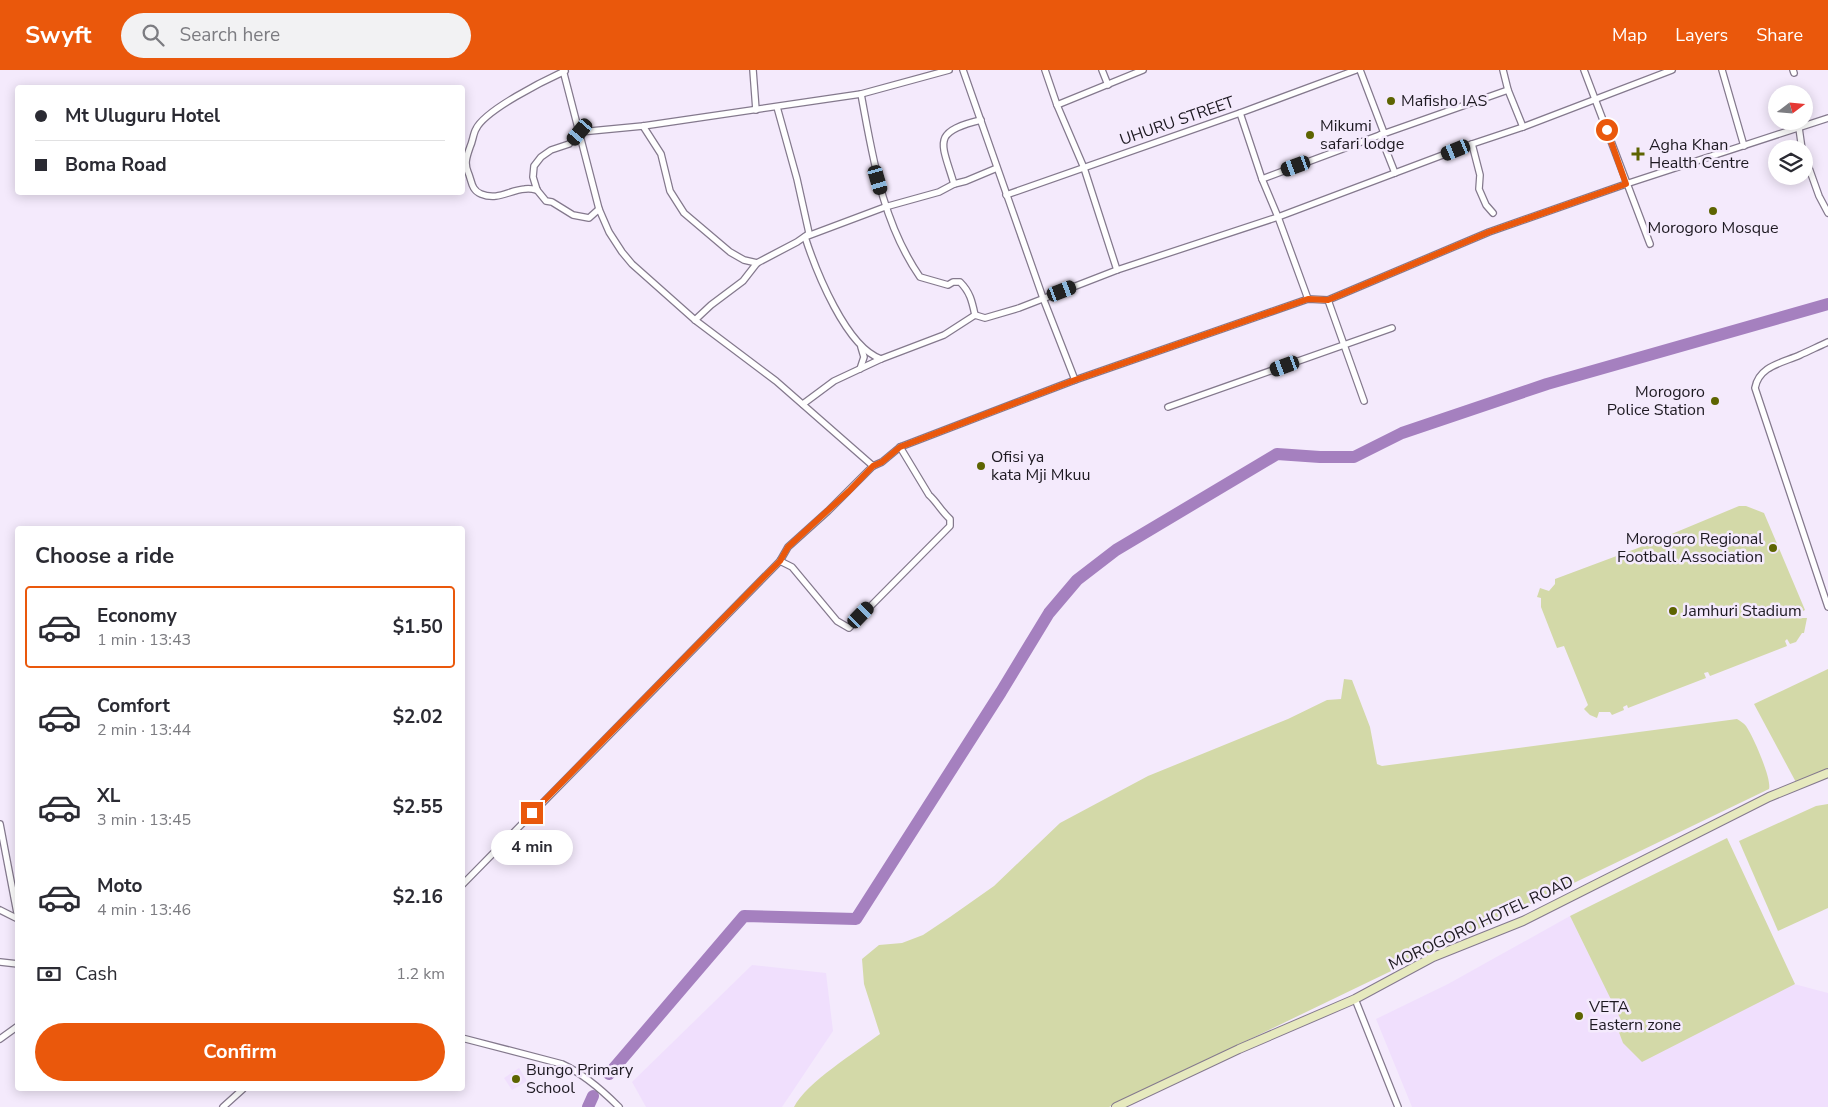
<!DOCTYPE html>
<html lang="en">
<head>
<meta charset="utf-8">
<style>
  body { margin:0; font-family:"Nunito Sans",sans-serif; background:#f2f2f3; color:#2b2b33; height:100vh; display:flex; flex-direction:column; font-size:19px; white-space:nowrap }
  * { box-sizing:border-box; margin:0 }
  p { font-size:16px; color:#7c7c81 }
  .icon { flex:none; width:28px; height:28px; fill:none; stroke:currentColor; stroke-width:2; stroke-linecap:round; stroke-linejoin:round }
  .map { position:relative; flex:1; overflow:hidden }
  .panel { position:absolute; left:15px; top:456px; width:450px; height:565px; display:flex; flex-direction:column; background:#fff; border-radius:5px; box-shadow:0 2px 12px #0003 }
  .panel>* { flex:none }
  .hud { position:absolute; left:15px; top:15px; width:450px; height:110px; border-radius:5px; box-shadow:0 2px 12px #0003; display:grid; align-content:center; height:110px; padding:0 20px; background:#fff }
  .needle { width:32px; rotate:74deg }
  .tools { position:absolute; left:1768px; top:15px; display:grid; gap:10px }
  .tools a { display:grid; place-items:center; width:45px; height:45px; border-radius:50%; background:#fff; box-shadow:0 2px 12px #0003; font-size:25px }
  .end { position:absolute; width:22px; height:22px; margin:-11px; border:6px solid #ea580c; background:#fff; box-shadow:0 0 0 2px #fff }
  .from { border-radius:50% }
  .bubble { position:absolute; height:35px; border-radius:18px; background:#fff; box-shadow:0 2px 12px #0003; font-size:16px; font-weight:700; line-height:35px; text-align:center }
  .car { position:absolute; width:15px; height:30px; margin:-15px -8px; border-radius:6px; box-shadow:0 0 4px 1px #0007; background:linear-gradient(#222 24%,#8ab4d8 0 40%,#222 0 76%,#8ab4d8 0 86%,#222 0) }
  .hud b { display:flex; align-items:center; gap:18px; height:48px; font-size:19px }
  .hud b+b { border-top:1px solid #e1e1e2 }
  .hud i { width:12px; height:12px; background:#2b2b33 }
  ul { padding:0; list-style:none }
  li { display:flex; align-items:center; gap:15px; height:82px; margin:0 10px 8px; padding:0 10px; border:2px solid transparent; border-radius:5px }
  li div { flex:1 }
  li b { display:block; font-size:19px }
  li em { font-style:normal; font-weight:700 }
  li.active { border-color:#ea580c }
  li>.icon { width:45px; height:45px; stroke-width:1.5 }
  h2 { padding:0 20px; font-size:22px; line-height:60px }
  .pay { display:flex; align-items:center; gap:12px; height:55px; padding:0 20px; font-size:19px }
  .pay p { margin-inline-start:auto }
  .action { display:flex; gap:10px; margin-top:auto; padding:10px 20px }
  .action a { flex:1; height:58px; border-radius:30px; background:#ea580c; color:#fff; font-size:20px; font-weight:700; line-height:58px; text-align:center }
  header { display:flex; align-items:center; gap:30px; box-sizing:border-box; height:70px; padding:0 25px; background:#ea580c; color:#fff }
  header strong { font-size:24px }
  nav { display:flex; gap:28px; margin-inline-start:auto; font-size:18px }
  .search { width:350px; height:45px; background:#f2f2f3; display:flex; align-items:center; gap:12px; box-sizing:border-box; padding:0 18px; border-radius:28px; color:#7c7c81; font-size:19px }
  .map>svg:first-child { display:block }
  .built { fill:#f0dffd }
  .green { fill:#d3d9a8 }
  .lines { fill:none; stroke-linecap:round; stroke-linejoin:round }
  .river { stroke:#a580bf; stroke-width:12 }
  .street-casing { stroke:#84798d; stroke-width:8 }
  .secondary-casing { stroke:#84798d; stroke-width:10 }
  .street { stroke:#fff; stroke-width:5.5 }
  .secondary { stroke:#e6e9be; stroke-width:8 }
  .route { stroke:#ea580c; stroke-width:6 }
  .poi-dot { fill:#5d6401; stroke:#f4eafc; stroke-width:2 }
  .labels { text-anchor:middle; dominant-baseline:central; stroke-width:5; stroke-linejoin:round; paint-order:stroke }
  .poi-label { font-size:16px; fill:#1d1921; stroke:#f4eafc; text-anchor:start }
  .street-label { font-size:16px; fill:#1d1921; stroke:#f4eafc }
</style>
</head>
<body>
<header>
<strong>Swyft</strong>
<div class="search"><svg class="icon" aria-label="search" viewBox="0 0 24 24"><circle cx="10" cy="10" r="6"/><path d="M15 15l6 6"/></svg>Search here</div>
<nav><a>Map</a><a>Layers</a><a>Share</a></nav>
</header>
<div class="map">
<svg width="1828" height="1037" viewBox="0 0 1828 1037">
  <rect width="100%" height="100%" fill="#f4eafc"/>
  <g class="built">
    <polygon points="1570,846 1624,954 1794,914 1828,923 1828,1037 1412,1037 1376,949 1448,914"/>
    <polygon points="752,895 826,903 833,961 782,1037 646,1037 632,1012"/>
    <polygon points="519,998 527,1011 512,1020 504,1008"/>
  </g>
  <g class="green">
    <polygon points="1739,436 1746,436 1764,443 1805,540 1801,542 1802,548 1807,548 1804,563 1802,563 1796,572 1790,574 1787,569 1785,571 1787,576 1710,606 1708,602 1704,603 1706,608 1628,638 1627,635 1623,637 1624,640 1612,645 1610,642 1599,642 1597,648 1590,645 1584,639 1588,635 1564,576 1557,578 1541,537 1541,528 1537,527 1540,518 1549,521 1555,514 1555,509 1638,478"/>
    <polygon points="1828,599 1828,702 1798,716 1754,634"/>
    <path d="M1344,609L1352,610L1370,657L1377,694L1382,696L1737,649C1740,651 1744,653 1746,656C1753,666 1772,709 1769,719L1109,1037H794C806,1013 857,981 880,964L864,914L862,889L879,875L902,873L923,865L950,847L994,816L1060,753L1148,706L1288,649L1327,630L1341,629Z"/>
    <polygon points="1828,734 1828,838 1778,861 1739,771 1816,736"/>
    <polygon points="1727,768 1795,914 1642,992 1623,973 1617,957 1623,954 1570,846"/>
  </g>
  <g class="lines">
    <g class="river">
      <polyline points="609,1004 744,846 856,849 1001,622 1049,543 1077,510 1116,480 1277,384 1320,387 1354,387 1402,363 1547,314 1828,234"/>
      <polyline points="588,1037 593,1026"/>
    </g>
    <defs>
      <g id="street">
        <polyline points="563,0 599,139 609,162 622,182 632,194 695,250 776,311 873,396"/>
        <polyline points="753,0 756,40"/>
        <polyline points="963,0 1043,228 1075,310"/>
        <polyline points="1045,0 1057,35 1084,98 1117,200"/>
        <polyline points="1102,0 1108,15"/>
        <polyline points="1360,0 1384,63 1380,65 1395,103"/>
        <polyline points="1503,0 1508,20 1523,57"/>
        <polyline points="1584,0 1650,174"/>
        <polyline points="1722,0 1744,76"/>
        <polyline points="1793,0 1794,3"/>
        <path d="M861,24C873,88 882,152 920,207L948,215L953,212H960C970,222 972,231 975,245"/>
        <polyline points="1057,35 1143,0"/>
        <polyline points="777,37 797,109 809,163"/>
        <polyline points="1240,43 1262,109 1278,147 1308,229"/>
        <polyline points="643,56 661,84 670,121 684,143 730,182 744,190 757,193"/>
        <polyline points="1799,58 1802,79"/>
        <polyline points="1472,74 1480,105 1479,119 1486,135 1493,143"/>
        <polyline points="1804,84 1819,126 1828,143"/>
        <polyline points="1262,109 1380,65 1508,20"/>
        <path d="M954,114C942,73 930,62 981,50"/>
        <path d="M537,120C533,119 529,118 525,119C509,120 498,131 481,124C471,120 472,111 468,102C464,93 467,86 470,77C473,71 473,64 476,59C485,40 545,10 565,1"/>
        <polyline points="1006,125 1240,43 1356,0"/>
        <polyline points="599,139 589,148 573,145 552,132 546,131 537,120 533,107 534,96 541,87 551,80 569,74 580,62 643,56 861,24 949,0"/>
        <path d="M805,167C816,201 846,277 881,289L944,265L975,245L985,248L1019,238L1117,200L1278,147L1472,74L1523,57L1672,0"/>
        <polyline points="805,167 885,137 939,122 954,114 966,111 997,98"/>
        <polyline points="1328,230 1364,331"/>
        <polyline points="695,250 711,235 743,211 757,193 797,172 807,165"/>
        <path d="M1828,272C1819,276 1809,281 1800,285C1782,293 1759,296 1755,318L1828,537"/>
        <polyline points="860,299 864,287 861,277"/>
        <polyline points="803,334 834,311 881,289"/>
        <polyline points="1168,337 1392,258"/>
        <path d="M780,491L792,497L837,551L849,558L950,456V449C941,441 937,432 929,425L900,377"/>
        <polyline points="0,754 18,848"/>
        <polyline points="462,815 780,491 788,477 828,441 873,396 882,392 900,377 1075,310 1308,229 1328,230 1489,162 1626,114 1828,48"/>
        <polyline points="0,840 18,849"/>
        <polyline points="0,892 18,894"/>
        <polyline points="1355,929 1398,1037"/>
        <path d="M462,968L562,994C584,1004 602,1020 619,1037"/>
        <polyline points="0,969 18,956"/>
        <polyline points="223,1037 243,1019"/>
      </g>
      <polyline id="secondary" points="1116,1037 1239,979 1355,929 1433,887 1523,851 1769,727 1828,703"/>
    </defs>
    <use href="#street" class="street-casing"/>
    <use href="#secondary" class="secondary-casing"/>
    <use href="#street" class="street"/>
    <use href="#secondary" class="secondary"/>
  </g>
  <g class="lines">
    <polyline class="route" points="532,743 767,504 780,491 788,477 849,421 873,396 882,392 900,377 1075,310 1308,229 1328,230 1489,162 1626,114 1607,60"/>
  </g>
  <g class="poi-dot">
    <circle cx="1391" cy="31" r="5"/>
    <circle cx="1310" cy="65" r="5"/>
    <path d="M1635.5 76.5h5v5h5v5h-5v5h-5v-5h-5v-5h5z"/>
    <circle cx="1713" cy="141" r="5"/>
    <circle cx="1715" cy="331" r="5"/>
    <circle cx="981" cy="396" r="5"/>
    <circle cx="1773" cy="478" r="5"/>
    <circle cx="1673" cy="541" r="5"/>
    <circle cx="1579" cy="946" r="5"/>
    <circle cx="516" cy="1009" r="5"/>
  </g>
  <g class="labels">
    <g class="poi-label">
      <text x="1401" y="31">Mafisho IAS</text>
      <text x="1320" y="56">Mikumi<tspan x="1320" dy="18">safari lodge</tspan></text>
      <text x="1649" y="75">Agha Khan<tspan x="1649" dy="18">Health Centre</tspan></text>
      <text x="1713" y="158" text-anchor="middle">Morogoro Mosque</text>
      <text x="1705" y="322" text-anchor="end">Morogoro<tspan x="1705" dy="18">Police Station</tspan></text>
      <text x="991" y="387">Ofisi ya<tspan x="991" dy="18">kata Mji Mkuu</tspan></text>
      <text x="1763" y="469" text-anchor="end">Morogoro Regional<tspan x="1763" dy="18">Football Association</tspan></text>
      <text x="1683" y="541">Jamhuri Stadium</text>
      <text x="1589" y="937">VETA<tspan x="1589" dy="18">Eastern zone</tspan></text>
      <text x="526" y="1000">Bungo Primary<tspan x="526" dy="18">School</tspan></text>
    </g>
    <g class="street-label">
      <text transform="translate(1177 51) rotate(-19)">UHURU STREET</text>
      <text transform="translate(1481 853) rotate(-25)">MOROGORO HOTEL ROAD</text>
    </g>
  </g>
</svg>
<div class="tools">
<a><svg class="needle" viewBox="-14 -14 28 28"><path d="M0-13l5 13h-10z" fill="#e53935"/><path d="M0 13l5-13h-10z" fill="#7c7c81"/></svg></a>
<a><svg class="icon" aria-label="layers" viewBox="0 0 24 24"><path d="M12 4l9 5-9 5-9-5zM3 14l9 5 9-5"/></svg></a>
</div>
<i class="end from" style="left:1607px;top:60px"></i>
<i class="end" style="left:532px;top:743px"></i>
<div class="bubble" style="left:491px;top:760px;width:82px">4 min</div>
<i class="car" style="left:580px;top:62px;rotate:220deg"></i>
<i class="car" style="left:1456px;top:80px;rotate:248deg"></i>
<i class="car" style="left:1296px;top:96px;rotate:250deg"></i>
<i class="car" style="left:878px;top:110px;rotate:164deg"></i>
<i class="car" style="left:1062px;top:221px;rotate:69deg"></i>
<i class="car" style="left:1285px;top:296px;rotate:250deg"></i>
<i class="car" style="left:861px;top:545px;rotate:44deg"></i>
<div class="hud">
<b><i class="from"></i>Mt Uluguru Hotel</b>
<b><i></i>Boma Road</b>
</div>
<section class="panel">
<h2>Choose a ride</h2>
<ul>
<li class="active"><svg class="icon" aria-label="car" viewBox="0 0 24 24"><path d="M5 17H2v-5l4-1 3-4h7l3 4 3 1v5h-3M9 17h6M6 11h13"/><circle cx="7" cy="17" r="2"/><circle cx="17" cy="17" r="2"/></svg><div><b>Economy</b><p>1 min · 13:43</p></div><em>$1.50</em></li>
<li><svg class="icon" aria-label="car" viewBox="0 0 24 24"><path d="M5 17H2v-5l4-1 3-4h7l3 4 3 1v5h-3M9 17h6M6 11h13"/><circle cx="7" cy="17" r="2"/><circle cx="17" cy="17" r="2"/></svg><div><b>Comfort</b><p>2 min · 13:44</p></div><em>$2.02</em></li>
<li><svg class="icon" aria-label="car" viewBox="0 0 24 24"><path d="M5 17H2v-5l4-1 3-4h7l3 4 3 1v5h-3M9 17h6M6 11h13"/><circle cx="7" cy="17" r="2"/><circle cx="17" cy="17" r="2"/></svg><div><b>XL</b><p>3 min · 13:45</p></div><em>$2.55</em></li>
<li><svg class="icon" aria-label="car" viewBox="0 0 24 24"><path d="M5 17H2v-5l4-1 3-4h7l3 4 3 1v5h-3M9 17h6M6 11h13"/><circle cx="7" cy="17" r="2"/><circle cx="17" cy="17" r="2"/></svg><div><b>Moto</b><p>4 min · 13:46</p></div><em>$2.16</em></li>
</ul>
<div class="pay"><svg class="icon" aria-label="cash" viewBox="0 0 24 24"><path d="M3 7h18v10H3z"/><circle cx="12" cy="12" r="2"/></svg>Cash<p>1.2 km</p></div>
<div class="action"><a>Confirm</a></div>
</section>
</div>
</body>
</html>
